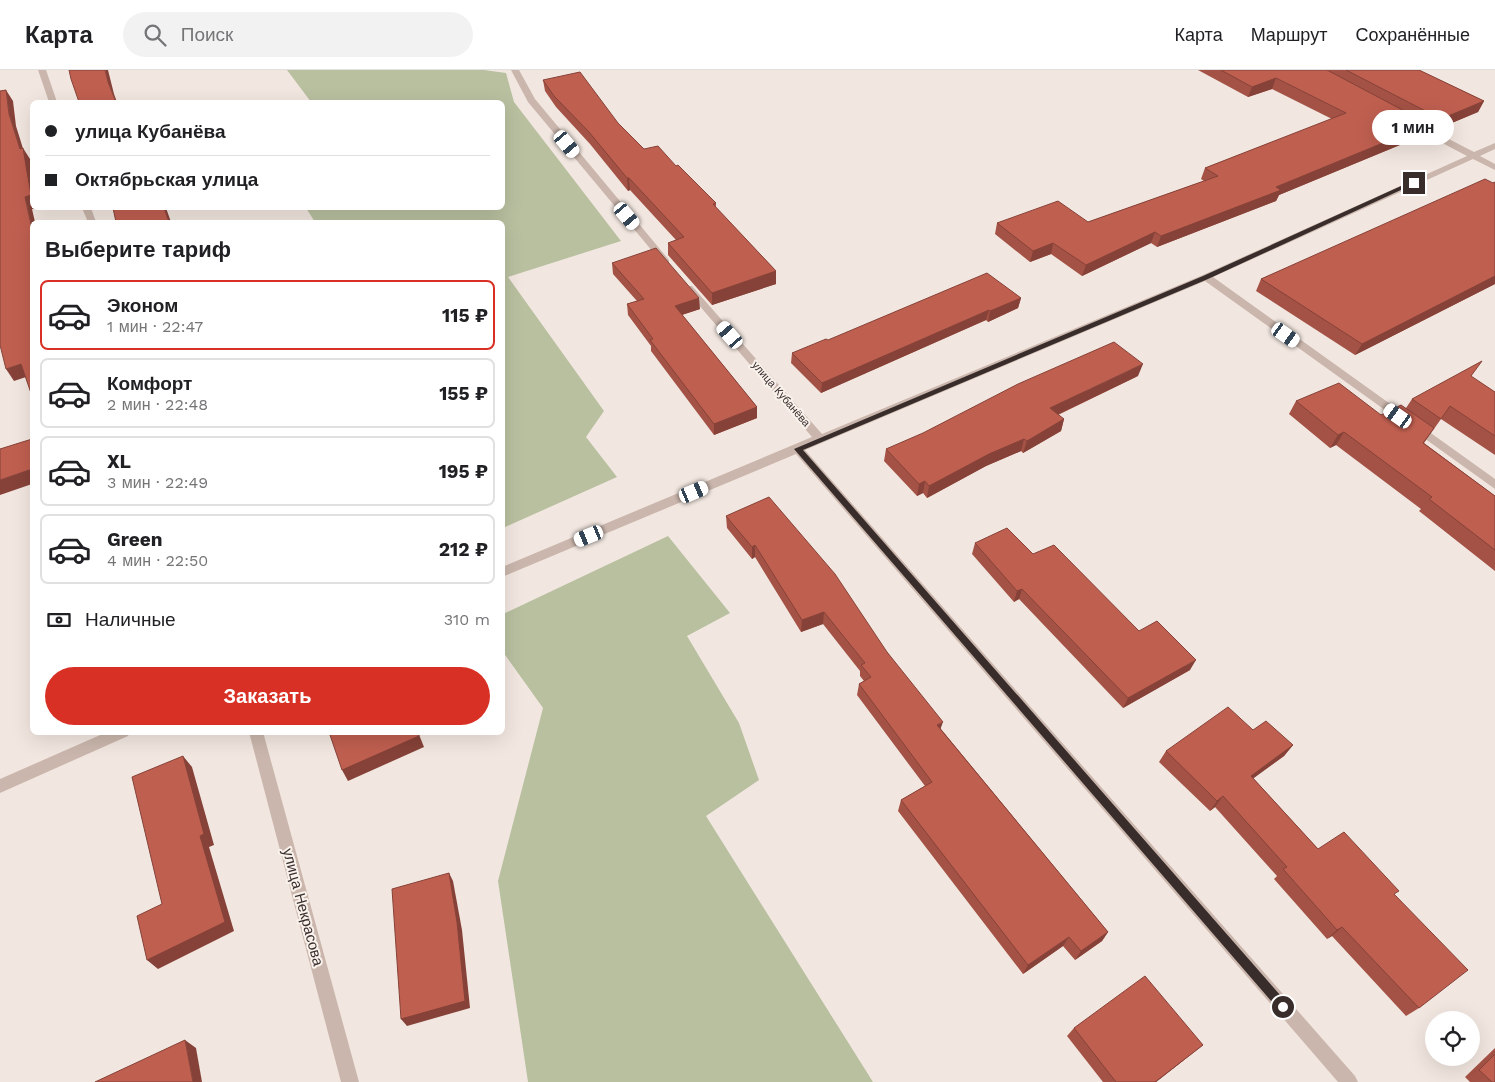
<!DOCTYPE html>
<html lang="ru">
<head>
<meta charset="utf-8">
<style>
  body { margin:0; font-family:"Work Sans",sans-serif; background:#f2f2f2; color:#202124; height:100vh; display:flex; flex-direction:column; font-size:19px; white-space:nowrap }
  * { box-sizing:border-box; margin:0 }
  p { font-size:16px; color:#757577 }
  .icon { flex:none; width:28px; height:28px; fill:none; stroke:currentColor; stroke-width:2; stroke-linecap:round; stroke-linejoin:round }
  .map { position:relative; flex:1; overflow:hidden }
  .sheet { position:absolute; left:30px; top:150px; width:475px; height:515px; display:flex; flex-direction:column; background:#fff; border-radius:8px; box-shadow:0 5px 20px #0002 }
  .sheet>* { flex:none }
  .top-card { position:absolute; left:30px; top:30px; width:475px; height:110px; border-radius:8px; box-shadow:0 5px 20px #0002; display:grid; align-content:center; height:110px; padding:0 15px; background:#fff }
  .controls { position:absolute; left:1425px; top:941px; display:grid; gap:10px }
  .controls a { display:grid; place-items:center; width:55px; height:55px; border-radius:50%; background:#fff; box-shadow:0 5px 20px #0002; font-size:25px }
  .end { position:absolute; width:22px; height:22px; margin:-11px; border:6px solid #382d2b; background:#fff; box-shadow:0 0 0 2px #fff }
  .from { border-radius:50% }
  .bubble { position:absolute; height:35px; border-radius:18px; background:#fff; box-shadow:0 5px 20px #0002; font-size:16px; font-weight:700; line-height:35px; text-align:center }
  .car { position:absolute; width:15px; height:30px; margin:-15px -8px; border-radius:6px; box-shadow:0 0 4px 1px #0007; background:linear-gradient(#fff 24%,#345 0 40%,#fff 0 76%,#345 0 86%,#fff 0) }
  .top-card b { display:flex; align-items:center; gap:18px; height:48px; font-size:19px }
  .top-card b+b { border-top:1px solid #e0e0e0 }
  .top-card i { width:12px; height:12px; background:#202124 }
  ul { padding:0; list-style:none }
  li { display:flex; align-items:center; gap:15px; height:70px; margin:0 10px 8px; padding:0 5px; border:2px solid #e0e0e0; border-radius:8px }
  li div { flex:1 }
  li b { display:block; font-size:19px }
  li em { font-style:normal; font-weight:700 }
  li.selected { border-color:#d93025 }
  li>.icon { width:45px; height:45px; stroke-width:1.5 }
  h2 { padding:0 15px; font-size:22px; line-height:60px }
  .pay { display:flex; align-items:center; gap:12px; height:55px; padding:0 15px; font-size:19px }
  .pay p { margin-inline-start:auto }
  .primary-button { display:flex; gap:10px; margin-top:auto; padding:10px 15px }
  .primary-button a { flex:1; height:58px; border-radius:30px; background:#d93025; color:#fff; font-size:20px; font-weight:700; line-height:58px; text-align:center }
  header { display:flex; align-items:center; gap:30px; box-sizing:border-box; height:70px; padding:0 25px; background:#fff; border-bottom:1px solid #e0e0e0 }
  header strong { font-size:24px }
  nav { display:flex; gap:28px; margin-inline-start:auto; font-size:18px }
  .search { width:350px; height:45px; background:#f2f2f2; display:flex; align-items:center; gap:12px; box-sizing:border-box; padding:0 18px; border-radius:28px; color:#757577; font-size:19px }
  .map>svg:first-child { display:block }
  .green { fill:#b9c0a0 }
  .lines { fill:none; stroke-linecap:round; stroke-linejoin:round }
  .street { fill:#cab6ac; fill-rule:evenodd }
  .wall { fill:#a45245 }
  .shaded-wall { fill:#864238 }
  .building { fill:#bf5f50; stroke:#864238 }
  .route { fill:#382d2b }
  .labels { text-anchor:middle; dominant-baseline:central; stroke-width:4; stroke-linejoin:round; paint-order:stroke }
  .far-street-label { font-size:11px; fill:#382d2b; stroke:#f9f2ec }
  .near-street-label { font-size:15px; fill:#382d2b; stroke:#f9f2ec }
</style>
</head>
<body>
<header>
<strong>Карта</strong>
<div class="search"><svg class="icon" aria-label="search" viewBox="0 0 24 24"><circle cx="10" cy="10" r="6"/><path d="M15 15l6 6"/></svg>Поиск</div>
<nav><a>Карта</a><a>Маршрут</a><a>Сохранённые</a></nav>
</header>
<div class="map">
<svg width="1495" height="1012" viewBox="0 0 1495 1012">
  <rect width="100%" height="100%" fill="#f2e7e0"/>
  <g class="green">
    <polygon points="287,0 484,0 506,3 514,32 621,171 508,207 604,341 586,367 617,407 503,458 502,152 315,152 306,138 502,138 502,32 311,32"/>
    <polygon points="668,466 730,543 687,566 739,653 759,710 706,746 873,1012 528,1012 498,811 543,638 503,582 503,544"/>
  </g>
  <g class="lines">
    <g class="street">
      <polygon points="38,0 46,0 57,32 49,32"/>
      <polygon points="511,0 519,0 535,29 669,190 669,194 663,194 528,32"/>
      <polygon points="1408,51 1414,51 1474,82 1495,73 1495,79 1480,86 1495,94 1495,100 1473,89 1213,207 1495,409 1495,419 1205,211 805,380 1355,1006 1358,1012 1338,1012 796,384 502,507 502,497 812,367 686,220 686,216 692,216 822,364 1203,205 1467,86 1408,55"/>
      <polygon points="82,138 91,138 96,152 88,152"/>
      <polygon points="107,662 130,662 128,666 0,723 0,709"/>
      <polygon points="249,662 263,662 359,1012 341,1012"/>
    </g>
  </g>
  <g class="wall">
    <polygon points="1198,0 1419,0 1484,31 1478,42 1435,60 1428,56 1424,65 1279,125 1276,131 1157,177 1151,173 1082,206 1051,184 1030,192 995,164 997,153 1088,152 1204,111 1201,109 1205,98 1332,49 1272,19 1248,27"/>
    <polygon points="543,10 618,53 644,79 676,96 716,133 716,138 776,201 776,214 712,235 668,185 668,173 676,170 630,120 628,121 590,74 556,37 545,21"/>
    <polygon points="1495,112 1495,214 1355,285 1256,221 1261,209"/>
    <polygon points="612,193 700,239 682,245 757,337 757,348 714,365 651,281 651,276 628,245 627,234 637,231 613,204"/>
    <polygon points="1021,228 1018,238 988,252 986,250 821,323 791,293 792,283"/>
    <polygon points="1138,306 1058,345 1064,349 1061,361 1023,383 1021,381 986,396 927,428 923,423 917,426 884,391 886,379"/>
    <polygon points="1471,307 1495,322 1495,385 1441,349 1424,373 1495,426 1495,501 1419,441 1421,439 1336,375 1330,378 1289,344 1296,331 1381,345 1406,338 1412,329"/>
    <polygon points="726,446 887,582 941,659 1108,862 1102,871 1075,890 1063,876 1023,904 898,741 901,730 925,716 857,625 859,614 864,611 860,606 860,601 823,554 801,562 755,487 752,489 727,458"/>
    <polygon points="975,473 1033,484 1139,561 1190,600 1123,638 1019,529 1014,532 972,484"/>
    <polygon points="1253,660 1293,675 1284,686 1253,708 1318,779 1394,825 1419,938 1406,946 1332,866 1327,869 1274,809 1277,806 1215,737 1210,741 1159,692 1166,681"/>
    <polygon points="1074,958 1203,975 1156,1012 1103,1012 1067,966"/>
    <polygon points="1495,978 1495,1012 1470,1012 1465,1007"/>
  </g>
  <g class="shaded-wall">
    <polygon points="105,0 108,0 114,24 117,32 116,32 108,12"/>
    <polygon points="1276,8 1272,19 1248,27 1252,17"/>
    <polygon points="6,20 13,31 16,56 25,85 23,78 30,89 32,104 32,138 37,138 32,139 35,152 32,152 32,159 25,127 20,79 9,44"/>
    <polygon points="1484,31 1478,42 1435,60 1441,49"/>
    <polygon points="1429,54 1424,65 1279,125 1276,131 1157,177 1161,166 1276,117"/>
    <polygon points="627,108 629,108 630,120 628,121"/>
    <polygon points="164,138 166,138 171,152 169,152"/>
    <polygon points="1155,162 1151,173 1082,206 1086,195"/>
    <polygon points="1053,173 1051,184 1030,192 1033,181"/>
    <polygon points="776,201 776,214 712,235 712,223"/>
    <polygon points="1495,206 1495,214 1355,285 1362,274"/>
    <polygon points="699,228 700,239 675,247 675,236"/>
    <polygon points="1021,228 1018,238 988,252 990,241"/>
    <polygon points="989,240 986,250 821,323 822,313"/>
    <polygon points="21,294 29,306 14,311 6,299"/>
    <polygon points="1143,294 1138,306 1046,350 1050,338"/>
    <polygon points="757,337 757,348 714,365 714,354"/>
    <polygon points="1064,349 1061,361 1023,383 1027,371"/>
    <polygon points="1344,362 1336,375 1330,378 1338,365"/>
    <polygon points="1024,369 1021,381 986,396 927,428 929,416 989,384"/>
    <polygon points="32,399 32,414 0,425 0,410"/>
    <polygon points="925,411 923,423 917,426 919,414"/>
    <polygon points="755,475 755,487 752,489 752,477"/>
    <polygon points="1022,519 1019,529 1014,532 1017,521"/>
    <polygon points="824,542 823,554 801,562 802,550"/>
    <polygon points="1196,590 1190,600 1123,638 1128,628"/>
    <polygon points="943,652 939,663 937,655"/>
    <polygon points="418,662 424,677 348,711 342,700"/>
    <polygon points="1293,675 1284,686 1243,716 1251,706"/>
    <polygon points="183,686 192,697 214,775 209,777 234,861 158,899 147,890 200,766"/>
    <polygon points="1223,726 1215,737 1210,741 1217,731"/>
    <polygon points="449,803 453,811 462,860 470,938 407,956 401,949"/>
    <polygon points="1342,857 1332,866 1327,869 1337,860"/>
    <polygon points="1108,862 1102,871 1075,890 1081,881"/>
    <polygon points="1069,867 1063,876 1023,904 1028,895"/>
    <polygon points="185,970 196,978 202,1012 193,1012"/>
    <polygon points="1203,975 1156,1012 1155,1012"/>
  </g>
  <g class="building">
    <polygon points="69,0 105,0 108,12 116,32 79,32 71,9"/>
    <polygon points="1221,0 1327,0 1429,54 1276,117 1281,120 1161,166 1155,162 1086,195 1053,173 1033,181 997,153 1058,131 1088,152 1218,106 1205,98 1346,43 1276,8 1252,17"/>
    <polygon points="1346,0 1419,0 1484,31 1441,49"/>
    <polygon points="580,2 618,53 644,79 658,76 676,96 678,95 716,133 713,134 776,201 712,223 668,173 684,167 629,108 627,108 589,62 554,26 543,10"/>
    <polygon points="6,20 9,44 20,79 23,78 31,125 25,127 32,159 32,326 21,294 6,299 0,275 0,21"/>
    <polygon points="1485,109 1493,113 1495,112 1495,206 1362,274 1261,209"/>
    <polygon points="113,138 164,138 169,152 116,152"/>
    <polygon points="656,178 699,228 675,236 757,337 714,354 650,270 653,269 627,234 644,229 612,193"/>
    <polygon points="987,203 1021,228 990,241 989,240 822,313 792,283 826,269 828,270"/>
    <polygon points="1114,272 1143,294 1050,338 1064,349 1027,371 1024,369 989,384 929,416 925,411 919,414 886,379 923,363 1018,314"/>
    <polygon points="1482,291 1471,306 1495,322 1495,366 1450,336 1441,349 1412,329"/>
    <polygon points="1339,313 1381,345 1401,335 1434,358 1423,373 1495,426 1495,480 1429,429 1432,427 1344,362 1338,365 1296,331"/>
    <polygon points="32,369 32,399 0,410 0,379"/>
    <polygon points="769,427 835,504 887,582 943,652 937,655 1108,862 1081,881 1069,867 1028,895 901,730 932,712 859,614 871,607 861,595 865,593 824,542 802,550 755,475 752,477 726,446"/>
    <polygon points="1007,458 1033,484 1054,475 1139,561 1157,551 1196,590 1128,628 1022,519 1017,521 975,473"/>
    <polygon points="1228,637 1253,660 1266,651 1293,675 1251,706 1318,779 1344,762 1399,821 1394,824 1468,900 1419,938 1342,857 1337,860 1283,799 1287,797 1223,726 1217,731 1166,681"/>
    <polygon points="329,662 418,662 419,666 342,700"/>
    <polygon points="183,686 204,764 200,766 225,852 147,890 137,846 162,834 132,707"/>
    <polygon points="449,803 457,852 465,931 401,949 392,819"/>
    <polygon points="1145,906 1203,975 1155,1012 1116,1012 1074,958"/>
    <polygon points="185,970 193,1012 95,1012"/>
    <polygon points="1495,984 1495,1012 1492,1012 1479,1000"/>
  </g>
  <polygon class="route" points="1412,111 1416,113 1208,209 803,380 1287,933 1288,937 1287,940 1283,942 1279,940 794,379 1203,206"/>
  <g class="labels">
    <g class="far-street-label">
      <text transform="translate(781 324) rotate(49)">улица Кубанёва</text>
    </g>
    <g class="near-street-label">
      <text transform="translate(303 837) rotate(75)">улица Некрасова</text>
    </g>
  </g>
</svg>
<div class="controls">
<a><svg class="icon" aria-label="locate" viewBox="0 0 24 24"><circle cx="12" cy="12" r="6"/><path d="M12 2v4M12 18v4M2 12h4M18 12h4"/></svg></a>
</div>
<i class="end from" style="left:1283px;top:937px"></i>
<i class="end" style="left:1414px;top:113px"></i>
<div class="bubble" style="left:1372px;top:40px;width:82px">1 мин</div>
<i class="car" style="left:567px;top:74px;rotate:140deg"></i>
<i class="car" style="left:627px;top:146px;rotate:140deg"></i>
<i class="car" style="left:730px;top:265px;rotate:319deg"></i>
<i class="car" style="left:1286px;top:265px;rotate:125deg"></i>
<i class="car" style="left:1398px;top:346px;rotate:305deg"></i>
<i class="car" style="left:694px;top:422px;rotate:67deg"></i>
<i class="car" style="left:589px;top:466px;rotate:248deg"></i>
<div class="top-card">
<b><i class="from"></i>улица Кубанёва</b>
<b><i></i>Октябрьская улица</b>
</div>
<section class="sheet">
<h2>Выберите тариф</h2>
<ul>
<li class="selected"><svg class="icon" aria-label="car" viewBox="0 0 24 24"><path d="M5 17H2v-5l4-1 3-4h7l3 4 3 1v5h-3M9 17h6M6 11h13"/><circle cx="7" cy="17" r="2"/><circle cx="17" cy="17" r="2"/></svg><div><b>Эконом</b><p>1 мин · 22:47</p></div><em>115 ₽</em></li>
<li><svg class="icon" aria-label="car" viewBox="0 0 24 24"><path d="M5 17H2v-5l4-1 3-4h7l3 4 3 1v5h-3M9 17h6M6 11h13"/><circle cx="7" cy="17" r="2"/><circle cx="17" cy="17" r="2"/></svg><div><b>Комфорт</b><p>2 мин · 22:48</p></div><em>155 ₽</em></li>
<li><svg class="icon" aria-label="car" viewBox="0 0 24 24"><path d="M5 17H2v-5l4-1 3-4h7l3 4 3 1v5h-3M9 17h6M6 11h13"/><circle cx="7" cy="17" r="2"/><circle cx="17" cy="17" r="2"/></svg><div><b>XL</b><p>3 мин · 22:49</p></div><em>195 ₽</em></li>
<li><svg class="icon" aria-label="car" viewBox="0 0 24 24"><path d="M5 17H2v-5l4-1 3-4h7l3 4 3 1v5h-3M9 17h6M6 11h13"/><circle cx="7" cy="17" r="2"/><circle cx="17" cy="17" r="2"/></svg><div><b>Green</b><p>4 мин · 22:50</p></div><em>212 ₽</em></li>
</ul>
<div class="pay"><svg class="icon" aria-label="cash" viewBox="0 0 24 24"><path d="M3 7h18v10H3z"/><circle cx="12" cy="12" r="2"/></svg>Наличные<p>310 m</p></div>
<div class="primary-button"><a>Заказать</a></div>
</section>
</div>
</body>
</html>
